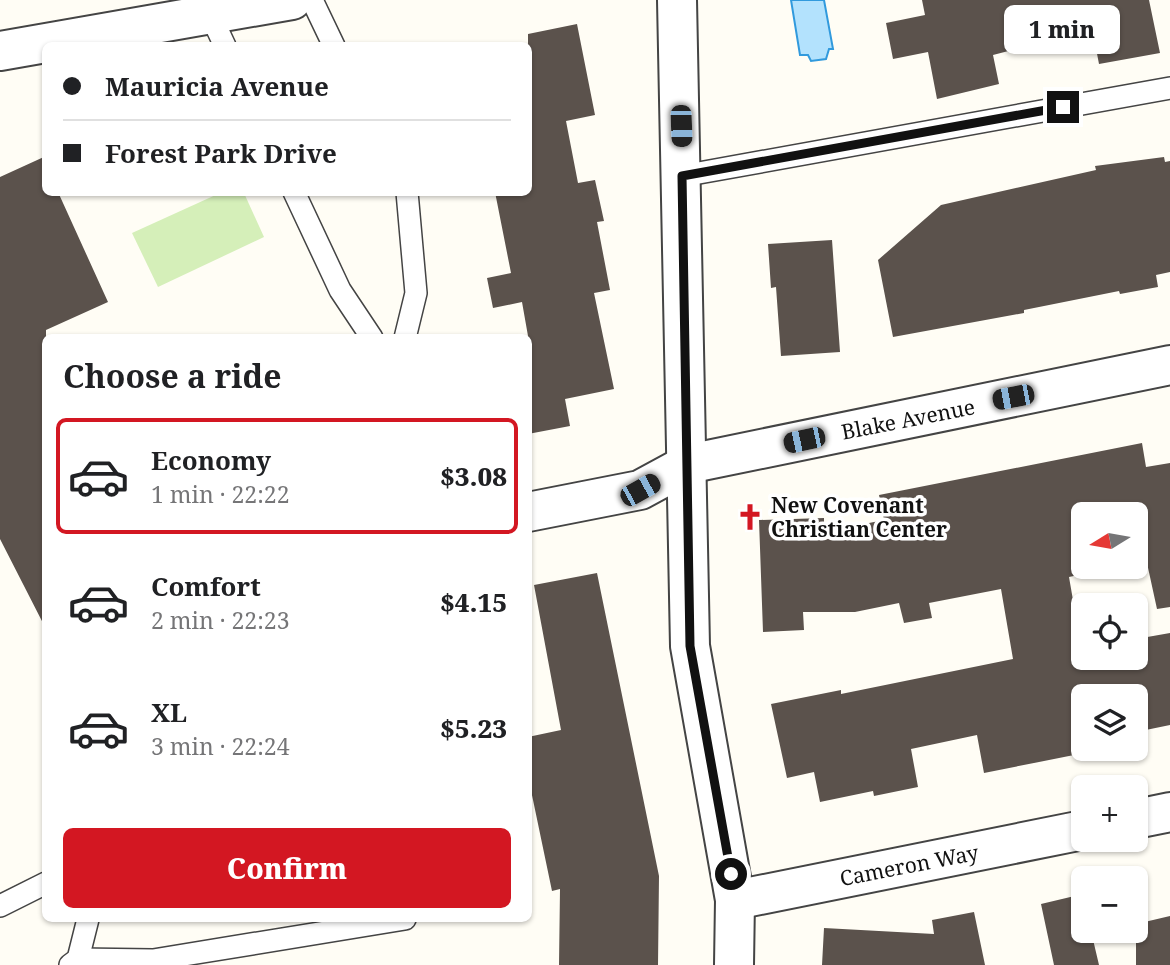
<!DOCTYPE html>
<html lang="en">
<head>
<meta charset="utf-8">
<style>
  body { margin:0; font-family:"Noto Serif",serif; background:#f2f2f2; color:#202124; height:100vh; display:flex; flex-direction:column; font-size:26px; white-space:nowrap }
  * { box-sizing:border-box; margin:0 }
  p { font-size:23px; color:#757577 }
  .icon { flex:none; width:38px; height:38px; fill:none; stroke:currentColor; stroke-width:2; stroke-linecap:round; stroke-linejoin:round }
  .map { position:relative; flex:1; overflow:hidden }
  .sheet { position:absolute; left:42px; top:334px; width:490px; height:588px; display:flex; flex-direction:column; background:#fff; border-radius:10px; box-shadow:0 2px 5px #0004 }
  .sheet>* { flex:none }
  .banner { position:absolute; left:42px; top:42px; width:490px; height:154px; border-radius:10px; box-shadow:0 2px 5px #0004; display:grid; align-content:center; height:154px; padding:0 21px; background:#fff }
  .needle { width:46px; rotate:259deg }
  .buttons { position:absolute; left:1071px; top:502px; display:grid; gap:14px }
  .buttons a { display:grid; place-items:center; width:77px; height:77px; border-radius:10px; background:#fff; box-shadow:0 2px 5px #0004; font-size:35px }
  .end { position:absolute; width:32px; height:32px; margin:-16px; border:9px solid #111; background:#fff; box-shadow:0 0 0 4px #fff }
  .from { border-radius:50% }
  .bubble { position:absolute; height:49px; border-radius:10px; background:#fff; box-shadow:0 2px 5px #0004; font-size:23px; font-weight:800; line-height:49px; text-align:center }
  .car { position:absolute; width:21px; height:42px; margin:-21px -10px; border-radius:9px; box-shadow:0 0 5px 2px #0007; background:linear-gradient(#222 24%,#8ab4d8 0 40%,#222 0 76%,#8ab4d8 0 86%,#222 0) }
  .banner b { display:flex; align-items:center; gap:24px; height:66px; font-size:26px }
  .banner b+b { border-top:2px solid #e0e0e0 }
  .banner i { width:18px; height:18px; background:#202124 }
  ul { padding:0; list-style:none }
  li { display:flex; align-items:center; gap:21px; height:116px; margin:0 14px 10px; padding:0 7px; border:4px solid transparent; border-radius:10px }
  li div { flex:1 }
  li b { display:block; font-size:26px }
  li em { font-style:normal; font-weight:800 }
  li.on { border-color:#d31722 }
  li>.icon { width:63px; height:63px; stroke-width:1.5 }
  h2 { padding:0 21px; font-size:32px; line-height:84px }
  .cta { display:flex; gap:14px; margin-top:auto; padding:14px 21px }
  .cta a { flex:1; height:80px; border-radius:10px; background:#d31722; color:#fff; font-size:28px; font-weight:800; line-height:80px; text-align:center }
  .map>svg:first-child { display:block }
  .green { fill:#d5efb9 }
  .water { fill:#b3e2fd; stroke:#319add; stroke-width:2 }
  .building { fill:#5b524c }
  .lines { fill:none; stroke-linecap:round; stroke-linejoin:round }
  .lane-casing { stroke:#444; stroke-width:24 }
  .street-casing { stroke:#444; stroke-width:42 }
  .lane { stroke:#fff; stroke-width:21 }
  .street { stroke:#fff; stroke-width:38 }
  .route { stroke:#111; stroke-width:9 }
  .labels { text-anchor:middle; dominant-baseline:central; stroke-width:7; stroke-linejoin:round; paint-order:stroke }
  .street-label { font-size:21px; fill:#111; stroke:#fff }
  .poi-label { font-size:21px; font-weight:bold; fill:#111; stroke:#fff; text-anchor:start }
</style>
</head>
<body>
<div class="map">
<svg width="1170" height="965" viewBox="0 0 1170 965">
  <rect width="100%" height="100%" fill="#fffdf5"/>
  <polygon class="green" points="244,193 264,237 158,287 132,233 220,193"/>
  <polygon class="water" points="791,0 824,0 833,49 829,49 826,59 811,61 808,55 800,55"/>
  <g class="building">
    <polygon points="922,0 1149,0 1160,53 1099,64 1093,33 1035,44 993,55 999,84 937,99 928,52 893,59 886,23 925,15"/>
    <polygon points="577,24 595,115 566,121 578,183 595,180 604,221 597,222 610,290 594,293 614,389 565,399 570,426 528,434 528,336 522,302 493,308 487,278 511,273 495,192 528,192 528,34"/>
    <polygon points="46,156 46,192 58,192 108,302 46,330 46,629 0,539 0,177"/>
    <polygon points="1164,157 1165,162 1170,161 1170,272 1156,275 1158,287 1120,294 1119,291 1024,310 1024,313 893,337 878,260 941,205 1096,170 1095,166"/>
    <polygon points="832,240 840,352 781,356 776,287 771,288 768,244"/>
    <polygon points="1142,443 1146,467 1170,463 1170,607 1157,609 1140,531 1136,532 1136,514 1083,514 1083,574 1069,577 1083,658 1136,658 1136,639 1170,633 1170,725 1136,732 1136,696 1073,696 1084,753 984,773 977,735 911,749 918,787 874,796 873,791 820,802 814,772 787,778 771,704 841,690 841,694 1013,659 1001,589 929,603 932,618 904,623 899,603 855,612 803,612 804,630 763,632 759,520 824,518 824,532 884,520 879,495"/>
    <polygon points="597,573 659,876 658,965 559,965 560,889 552,891 528,776 528,737 561,730 534,585"/>
    <polygon points="1083,894 1083,931 1091,931 1099,965 1054,965 1041,904"/>
    <polygon points="974,912 985,965 822,965 824,928 934,934 932,920"/>
    <polygon points="1170,916 1170,965 1136,965 1136,924"/>
  </g>
  <g class="lines">
    <defs>
      <g id="lane">
        <polyline points="312,0 334,46"/>
        <polyline points="210,14 225,46"/>
        <polyline points="682,176 1170,88"/>
        <polyline points="294,192 340,290 372,338"/>
        <polyline points="405,338 416,293 407,192"/>
        <polyline points="0,906 46,883"/>
        <polyline points="78,959 153,960 405,919"/>
        <polyline points="70,965 78,959 88,919"/>
      </g>
      <g id="street">
        <polyline points="677,0 690,646 735,900 734,965"/>
        <polyline points="0,51 292,0"/>
        <polyline points="528,512 640,490 688,464 1170,365"/>
        <polyline points="1136,819 1170,812"/>
        <polyline points="735,900 1083,830"/>
      </g>
    </defs>
    <use href="#lane" class="lane-casing"/>
    <use href="#street" class="street-casing"/>
    <use href="#lane" class="lane"/>
    <use href="#street" class="street"/>
  </g>
  <g class="lines">
    <polyline class="route" points="731,874 690,646 682,176 1063,107"/>
  </g>
  <defs>
    <symbol id="church-bare" viewBox="-9 -9 18 18"><path d="M-1.2-6h2.4v3.5h3.3v2.4h-3.3V6h-2.4V-.1h-3.3v-2.4h3.3Z" fill="#d31722" stroke="#fff" stroke-width="2.5" paint-order="stroke"/></symbol>
  </defs>
  <g fill-rule="evenodd">
    <use href="#church-bare" x="731" y="498" width="38" height="38"/>
  </g>
  <g class="labels">
    <g class="street-label">
      <text transform="translate(908 419) rotate(-11)">Blake Avenue</text>
      <text transform="translate(909 865) rotate(-11)">Cameron Way</text>
    </g>
    <g class="poi-label">
      <text x="771" y="505">New Covenant<tspan x="771" dy="24">Christian Center</tspan></text>
    </g>
  </g>
</svg>
<div class="buttons">
<a><svg class="needle" viewBox="-14 -14 28 28"><path d="M0-13l5 13h-10z" fill="#e53935"/><path d="M0 13l5-13h-10z" fill="#757577"/></svg></a>
<a><svg class="icon" aria-label="locate" viewBox="0 0 24 24"><circle cx="12" cy="12" r="6"/><path d="M12 2v4M12 18v4M2 12h4M18 12h4"/></svg></a>
<a><svg class="icon" aria-label="layers" viewBox="0 0 24 24"><path d="M12 4l9 5-9 5-9-5zM3 14l9 5 9-5"/></svg></a>
<a>+</a>
<a>−</a>
</div>
<i class="end from" style="left:731px;top:874px"></i>
<i class="end" style="left:1063px;top:107px"></i>
<div class="bubble" style="left:1004px;top:5px;width:116px">1 min</div>
<i class="car" style="left:681px;top:126px;rotate:178deg"></i>
<i class="car" style="left:1013px;top:397px;rotate:259deg"></i>
<i class="car" style="left:804px;top:440px;rotate:258deg"></i>
<i class="car" style="left:640px;top:490px;rotate:61deg"></i>
<div class="banner">
<b><i class="from"></i>Mauricia Avenue</b>
<b><i></i>Forest Park Drive</b>
</div>
<section class="sheet">
<h2>Choose a ride</h2>
<ul>
<li class="on"><svg class="icon" aria-label="car" viewBox="0 0 24 24"><path d="M5 17H2v-5l4-1 3-4h7l3 4 3 1v5h-3M9 17h6M6 11h13"/><circle cx="7" cy="17" r="2"/><circle cx="17" cy="17" r="2"/></svg><div><b>Economy</b><p>1 min · 22:22</p></div><em>$3.08</em></li>
<li><svg class="icon" aria-label="car" viewBox="0 0 24 24"><path d="M5 17H2v-5l4-1 3-4h7l3 4 3 1v5h-3M9 17h6M6 11h13"/><circle cx="7" cy="17" r="2"/><circle cx="17" cy="17" r="2"/></svg><div><b>Comfort</b><p>2 min · 22:23</p></div><em>$4.15</em></li>
<li><svg class="icon" aria-label="car" viewBox="0 0 24 24"><path d="M5 17H2v-5l4-1 3-4h7l3 4 3 1v5h-3M9 17h6M6 11h13"/><circle cx="7" cy="17" r="2"/><circle cx="17" cy="17" r="2"/></svg><div><b>XL</b><p>3 min · 22:24</p></div><em>$5.23</em></li>
</ul>
<div class="cta"><a>Confirm</a></div>
</section>
</div>
</body>
</html>
